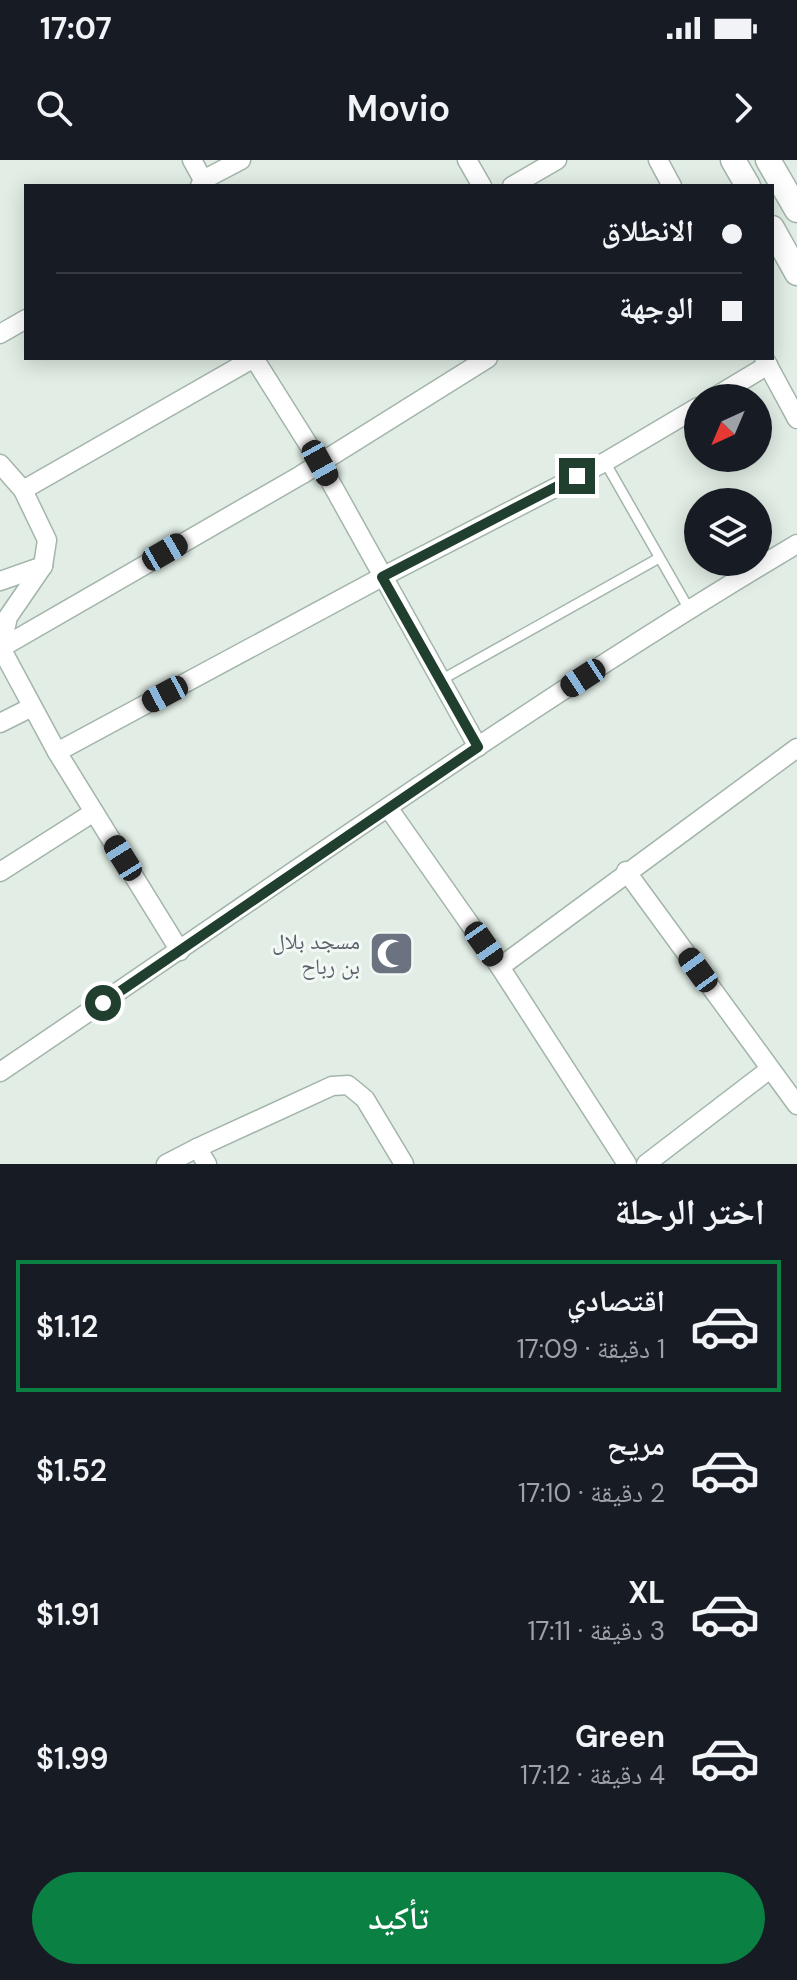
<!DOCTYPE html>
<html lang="ar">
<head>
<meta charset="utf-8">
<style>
  body { margin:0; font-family:"DM Sans","Noto Naskh Arabic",sans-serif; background:#20242c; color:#f1f3f6; direction:rtl; height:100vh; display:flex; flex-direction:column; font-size:30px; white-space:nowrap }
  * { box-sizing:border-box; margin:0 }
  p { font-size:26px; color:#9ea1a6 }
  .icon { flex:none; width:44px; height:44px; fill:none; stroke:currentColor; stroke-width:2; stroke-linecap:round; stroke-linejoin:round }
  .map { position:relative; height:1004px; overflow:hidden; direction:ltr }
  .drawer { display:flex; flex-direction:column; background:#171b24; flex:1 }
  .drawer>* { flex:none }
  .guide { position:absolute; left:24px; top:24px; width:750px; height:176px; border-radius:0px; box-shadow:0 4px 20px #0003; direction:rtl; display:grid; align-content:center; height:176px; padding:0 32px; background:#171b24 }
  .needle { width:52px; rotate:224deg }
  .controls { position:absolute; left:684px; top:224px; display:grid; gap:16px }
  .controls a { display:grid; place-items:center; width:88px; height:88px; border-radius:50%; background:#171b24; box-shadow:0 4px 20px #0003; font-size:40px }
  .end { position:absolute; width:36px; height:36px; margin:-18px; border:10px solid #203f2e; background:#fff; box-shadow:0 0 0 4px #fff }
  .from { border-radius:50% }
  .car { position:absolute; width:24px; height:48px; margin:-24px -12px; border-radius:10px; box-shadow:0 0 6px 2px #0007; background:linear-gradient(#222 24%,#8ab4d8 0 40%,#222 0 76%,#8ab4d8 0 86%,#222 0) }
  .guide b { display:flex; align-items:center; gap:28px; height:76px; font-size:30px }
  .guide b+b { border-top:2px solid #363941 }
  .guide i { width:20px; height:20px; background:#f1f3f6 }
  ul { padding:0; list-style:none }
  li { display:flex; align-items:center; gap:24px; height:132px; margin:0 16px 12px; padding:0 16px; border:4px solid transparent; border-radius:0px }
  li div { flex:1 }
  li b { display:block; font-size:30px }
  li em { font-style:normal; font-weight:600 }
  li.active { border-color:#0b8043 }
  li>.icon { width:72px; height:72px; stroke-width:1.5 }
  h2 { padding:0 32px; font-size:36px; line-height:96px }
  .action { display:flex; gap:16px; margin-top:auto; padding:16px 32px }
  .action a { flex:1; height:92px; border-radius:48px; background:#0b8043; color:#fff; font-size:32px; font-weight:600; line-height:92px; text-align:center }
  .status { display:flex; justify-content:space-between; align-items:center; height:56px; padding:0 40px; background:#171b24; direction:ltr }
  .status svg { height:22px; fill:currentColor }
  header { display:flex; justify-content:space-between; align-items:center; height:104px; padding:0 32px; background:#171b24; font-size:36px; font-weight:600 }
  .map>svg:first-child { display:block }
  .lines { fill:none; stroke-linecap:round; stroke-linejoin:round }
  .service-casing { stroke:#a3b5aa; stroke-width:12 }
  .minor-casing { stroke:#a3b5aa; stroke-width:21 }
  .tertiary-casing { stroke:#a3b5aa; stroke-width:27 }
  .service { stroke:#fff; stroke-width:9 }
  .minor { stroke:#fff; stroke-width:18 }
  .tertiary { stroke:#fff; stroke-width:24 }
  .route { stroke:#203f2e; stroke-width:10 }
  .labels { text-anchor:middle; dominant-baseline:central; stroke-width:6; stroke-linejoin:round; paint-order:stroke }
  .worship-label { font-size:22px; fill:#5b616d; stroke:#f2f9f4; text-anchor:end }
</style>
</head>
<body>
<div class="status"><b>17:07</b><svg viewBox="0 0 49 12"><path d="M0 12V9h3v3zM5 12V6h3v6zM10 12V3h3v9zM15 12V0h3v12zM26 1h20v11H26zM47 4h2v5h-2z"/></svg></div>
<header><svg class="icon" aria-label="forward" viewBox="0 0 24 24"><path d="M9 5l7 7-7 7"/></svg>Movio<svg class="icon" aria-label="search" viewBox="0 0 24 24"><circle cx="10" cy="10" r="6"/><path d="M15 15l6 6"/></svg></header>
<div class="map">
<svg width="797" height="1004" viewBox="0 0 797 1004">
  <rect width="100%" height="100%" fill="#e1ede5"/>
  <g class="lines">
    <defs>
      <g id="service">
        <polyline points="605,302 689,449"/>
        <polyline points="441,520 659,398"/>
      </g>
      <g id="minor">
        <polyline points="192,0 203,20 200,26"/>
        <polyline points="467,0 482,26"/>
        <polyline points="658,0 672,26"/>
        <polyline points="203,20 241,0"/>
        <polyline points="512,26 557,0"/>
        <polyline points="0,174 26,159"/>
        <polyline points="254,198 320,303 478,587"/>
        <polyline points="764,198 797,259"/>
        <polyline points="713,238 768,205"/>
        <polyline points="0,304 23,330 47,380 43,406 8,457 1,488 57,592 180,791"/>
        <polyline points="23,330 254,198"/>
        <polyline points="0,421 43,406"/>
        <polyline points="1,488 301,315 488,198"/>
        <polyline points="0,563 32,547"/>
        <polyline points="57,592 382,417 605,302 698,247"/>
        <polyline points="389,649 500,807 627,1004"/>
        <polyline points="626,711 797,945"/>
        <polyline points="0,712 94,652"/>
        <polyline points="500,807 797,588"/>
        <path d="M0,912C264,734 523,547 797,384"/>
        <polyline points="166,1004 197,988"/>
        <polyline points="207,1004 197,988 332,926 348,925 365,939 404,1004"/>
        <polyline points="646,1004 770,909"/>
      </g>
      <g id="tertiary">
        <polyline points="733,0 748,26"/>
        <polyline points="768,0 797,50"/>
        <polyline points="772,68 797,113"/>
      </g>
    </defs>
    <use href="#service" class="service-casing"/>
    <use href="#minor" class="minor-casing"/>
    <use href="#tertiary" class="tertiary-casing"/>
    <use href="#service" class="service"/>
    <use href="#minor" class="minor"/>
    <use href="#tertiary" class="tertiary"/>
  </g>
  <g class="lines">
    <polyline class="route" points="103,843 478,587 382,417 577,316"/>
  </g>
  <defs>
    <symbol id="mosque-square" viewBox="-11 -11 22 22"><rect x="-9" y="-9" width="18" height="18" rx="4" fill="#6b7280" stroke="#f2f9f4"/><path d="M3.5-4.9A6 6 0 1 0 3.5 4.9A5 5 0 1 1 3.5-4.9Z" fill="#fff"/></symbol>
  </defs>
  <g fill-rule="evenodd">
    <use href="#mosque-square" x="366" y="768" width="51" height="51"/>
  </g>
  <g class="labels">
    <g class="worship-label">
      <text x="360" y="781">مسجد بلال<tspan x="360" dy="25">بن رباح</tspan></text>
    </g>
  </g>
</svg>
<div class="controls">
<a><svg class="needle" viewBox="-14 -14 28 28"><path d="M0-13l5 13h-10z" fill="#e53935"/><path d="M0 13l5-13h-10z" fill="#9ea1a6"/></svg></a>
<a><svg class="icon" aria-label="layers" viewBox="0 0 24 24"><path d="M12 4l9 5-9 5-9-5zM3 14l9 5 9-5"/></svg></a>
</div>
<i class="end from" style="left:103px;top:843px"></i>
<i class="end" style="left:577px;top:316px"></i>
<i class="car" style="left:320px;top:303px;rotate:151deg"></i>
<i class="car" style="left:165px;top:392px;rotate:60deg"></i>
<i class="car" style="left:583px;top:518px;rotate:237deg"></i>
<i class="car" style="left:165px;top:534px;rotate:242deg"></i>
<i class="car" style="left:123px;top:698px;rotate:328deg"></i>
<i class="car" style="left:484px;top:784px;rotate:145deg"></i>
<i class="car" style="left:698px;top:810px;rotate:324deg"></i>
<div class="guide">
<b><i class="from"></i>الانطلاق</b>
<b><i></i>الوجهة</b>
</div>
</div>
<section class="drawer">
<h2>اختر الرحلة</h2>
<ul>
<li class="active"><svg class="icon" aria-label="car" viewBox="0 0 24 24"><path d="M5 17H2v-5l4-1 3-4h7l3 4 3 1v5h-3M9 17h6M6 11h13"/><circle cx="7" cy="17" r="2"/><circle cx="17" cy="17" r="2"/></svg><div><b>اقتصادي</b><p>1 دقيقة · 17:09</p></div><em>$1.12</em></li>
<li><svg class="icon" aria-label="car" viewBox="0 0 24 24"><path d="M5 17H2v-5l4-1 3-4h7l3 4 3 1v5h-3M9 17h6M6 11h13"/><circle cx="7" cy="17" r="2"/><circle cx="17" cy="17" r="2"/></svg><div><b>مريح</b><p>2 دقيقة · 17:10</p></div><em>$1.52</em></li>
<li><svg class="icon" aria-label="car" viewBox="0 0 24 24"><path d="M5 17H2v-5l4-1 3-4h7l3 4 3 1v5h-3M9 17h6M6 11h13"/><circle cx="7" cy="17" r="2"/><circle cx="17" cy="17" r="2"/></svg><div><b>XL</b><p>3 دقيقة · 17:11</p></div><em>$1.91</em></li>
<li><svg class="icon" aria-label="car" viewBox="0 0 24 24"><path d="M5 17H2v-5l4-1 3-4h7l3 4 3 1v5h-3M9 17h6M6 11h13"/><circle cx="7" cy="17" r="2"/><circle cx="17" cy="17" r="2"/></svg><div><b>Green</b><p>4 دقيقة · 17:12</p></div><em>$1.99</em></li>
</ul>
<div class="action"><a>تأكيد</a></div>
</section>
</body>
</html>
